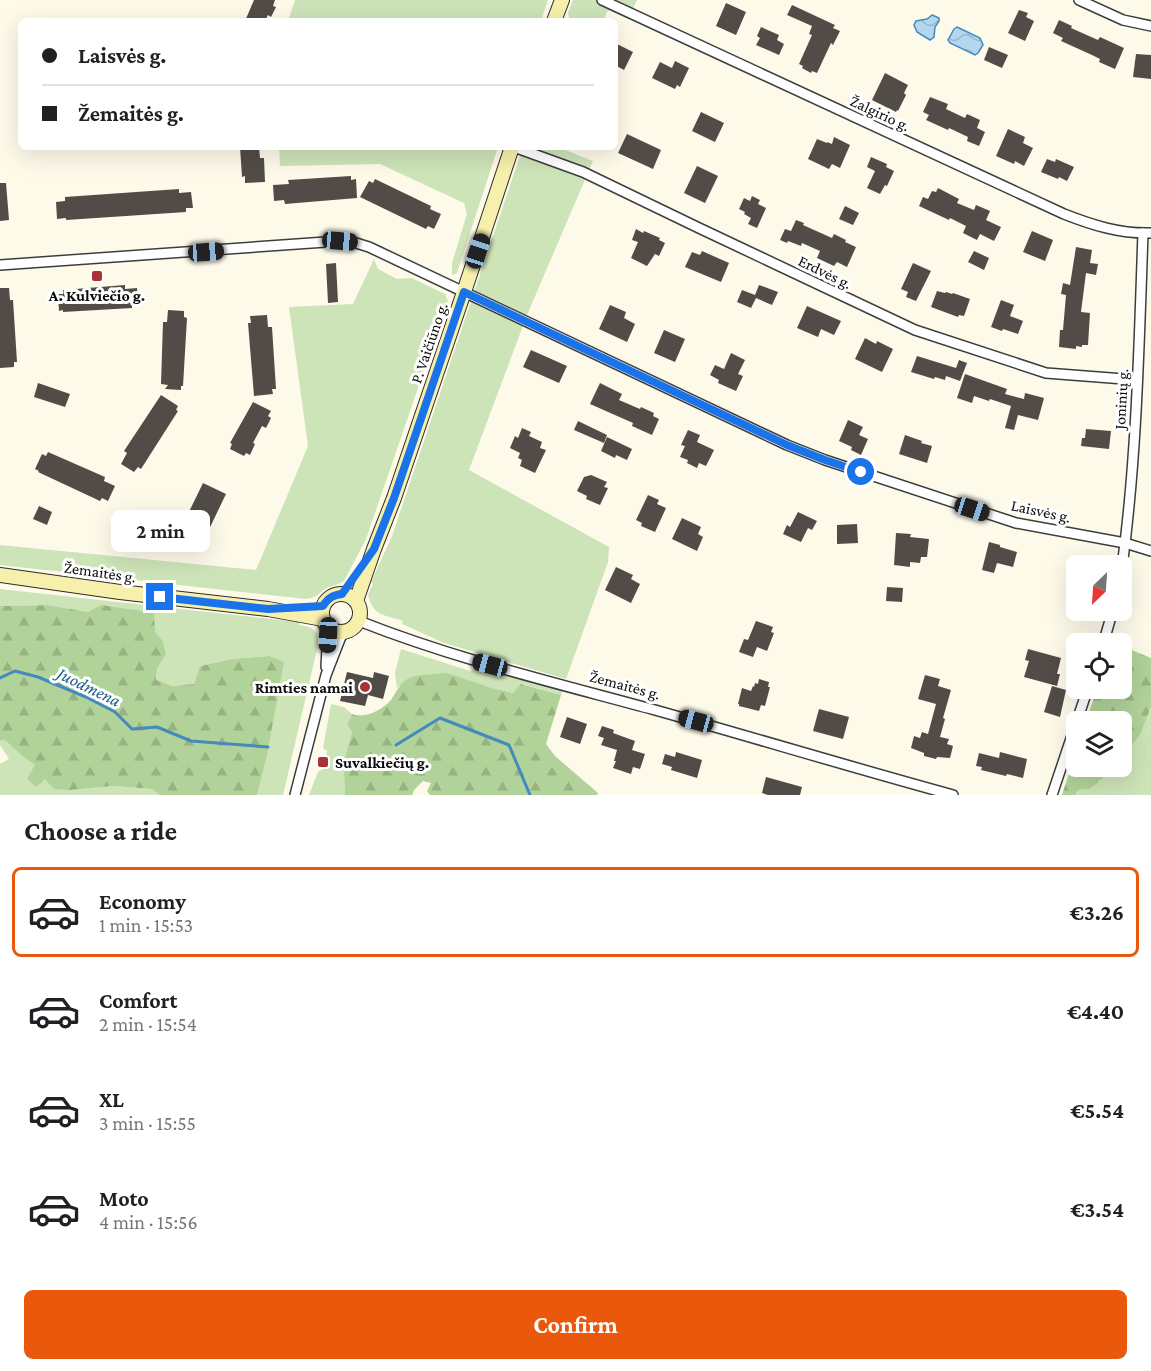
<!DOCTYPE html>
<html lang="en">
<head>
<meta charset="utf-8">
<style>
  body { margin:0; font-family:"Crimson Pro",serif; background:#f6f6f6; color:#202124; height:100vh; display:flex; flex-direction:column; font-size:22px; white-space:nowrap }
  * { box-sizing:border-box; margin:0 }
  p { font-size:20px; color:#757577 }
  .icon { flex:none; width:33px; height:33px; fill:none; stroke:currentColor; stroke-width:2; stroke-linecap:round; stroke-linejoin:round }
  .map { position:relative; height:795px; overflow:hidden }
  .details { display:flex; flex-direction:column; background:#fff; flex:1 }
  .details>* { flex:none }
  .banner { position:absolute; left:18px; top:18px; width:600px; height:132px; border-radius:9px; box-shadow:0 6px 24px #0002; display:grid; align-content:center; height:132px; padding:0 24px; background:#fff }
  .needle { width:39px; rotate:205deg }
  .fabs { position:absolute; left:1066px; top:555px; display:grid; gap:12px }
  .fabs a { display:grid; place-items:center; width:66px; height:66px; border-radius:9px; background:#fff; box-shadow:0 6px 24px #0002; font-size:30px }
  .end { position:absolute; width:27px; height:27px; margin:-14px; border:8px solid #1a73e8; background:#fff; box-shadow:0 0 0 3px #fff }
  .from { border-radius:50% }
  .bubble { position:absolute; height:42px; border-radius:9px; background:#fff; box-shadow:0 6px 24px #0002; font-size:20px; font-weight:700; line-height:42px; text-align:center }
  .car { position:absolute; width:18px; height:36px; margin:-18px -9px; border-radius:8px; box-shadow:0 0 4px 2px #0007; background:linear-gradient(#222 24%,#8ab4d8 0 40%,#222 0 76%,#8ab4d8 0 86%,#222 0) }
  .banner b { display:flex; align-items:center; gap:21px; height:57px; font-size:22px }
  .banner b+b { border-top:2px solid #e0e0e0 }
  .banner i { width:15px; height:15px; background:#202124 }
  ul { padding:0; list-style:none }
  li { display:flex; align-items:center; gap:18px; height:90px; margin:0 12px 9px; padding:0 12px; border:3px solid transparent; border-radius:9px }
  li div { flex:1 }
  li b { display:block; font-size:22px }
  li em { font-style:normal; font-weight:700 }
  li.on { border-color:#ea580c }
  li>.icon { width:54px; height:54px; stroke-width:1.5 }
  h2 { padding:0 24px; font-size:27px; line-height:72px }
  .primary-button { display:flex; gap:12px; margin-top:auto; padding:12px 24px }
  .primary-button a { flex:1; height:69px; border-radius:9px; background:#ea580c; color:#fff; font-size:24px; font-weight:700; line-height:69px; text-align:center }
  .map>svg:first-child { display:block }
  .green { fill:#cde3b8 }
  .forest { fill:url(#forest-firs) }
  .water { fill:url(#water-waves); stroke:#438abd; stroke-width:1.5 }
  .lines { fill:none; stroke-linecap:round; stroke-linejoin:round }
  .stream { stroke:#438abd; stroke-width:3 }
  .building { fill:#524c48 }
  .minor-casing { stroke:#3d3d3d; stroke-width:12 }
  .secondary-casing { stroke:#2c2c2c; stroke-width:16 }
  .minor { stroke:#fff; stroke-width:9 }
  .secondary { stroke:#f6f0ac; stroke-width:14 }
  .route { stroke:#1a73e8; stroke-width:8 }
  .poi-dot { fill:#aa3235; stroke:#fff; stroke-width:2 }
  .labels { text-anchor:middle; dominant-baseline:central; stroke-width:6; stroke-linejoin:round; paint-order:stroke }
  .street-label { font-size:16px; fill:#0a0a0a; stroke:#fff }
  .poi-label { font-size:16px; font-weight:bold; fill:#0a0a0a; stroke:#fff }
  .water-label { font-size:18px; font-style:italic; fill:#225c8d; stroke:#fff }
</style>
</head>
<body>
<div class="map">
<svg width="1151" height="795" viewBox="0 0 1151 795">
  <defs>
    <pattern id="forest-firs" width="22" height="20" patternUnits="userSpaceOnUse" patternTransform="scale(1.5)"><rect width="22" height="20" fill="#b1d299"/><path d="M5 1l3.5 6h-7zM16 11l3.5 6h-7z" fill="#97b382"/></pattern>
    <pattern id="water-waves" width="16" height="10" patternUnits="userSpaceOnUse" patternTransform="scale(1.5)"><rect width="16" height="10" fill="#b4d7ef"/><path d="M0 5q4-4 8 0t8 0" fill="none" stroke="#99b7cc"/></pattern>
  </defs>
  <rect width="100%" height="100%" fill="#fdfaea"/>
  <g class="green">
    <polygon points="295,0 548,0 541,21 288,21"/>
    <polygon points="573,0 637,0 628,19 608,10 603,21 570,21 568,13"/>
    <polygon points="279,147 498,147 457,273 452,275 452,263 467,214 464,203 380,164 280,166"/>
    <path d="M523,147H558L593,161L527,315L469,470L609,547L608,562L566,679L444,643L402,624L403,621C383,614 374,617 368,595L373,584L371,582L392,536Z"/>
    <path d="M374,259L378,269L397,279L412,278L445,294L448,301L366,539L344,581C339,584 335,585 329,587C318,592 320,597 306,599L0,565V545L256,570L308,446L289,307L353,304Z"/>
    <path d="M0,589L299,622V625C313,627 320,630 318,645L283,795H257L266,760L269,656L232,659L200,666L194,684L172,686L156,681L157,669L166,654L163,641L155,632L88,612L47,605L0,606Z"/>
    <polygon points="401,649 470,671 482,666 563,690 561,695 522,684 513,693 488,687 411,677 397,688 395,673"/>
    <polygon points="331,704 344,707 352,714 347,725 352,732 345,757 348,761 344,773 345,795 309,795 318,772 323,769 327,751 323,748"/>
    <polygon points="1151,707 1151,795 1075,795 1078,790 1090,789 1115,767 1122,766 1122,760 1141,733"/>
    <polygon points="0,740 5,740 22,756 35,765 45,778 70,790 113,786 152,789 160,795 0,795 0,764 9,759 0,745"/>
  </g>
  <g class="forest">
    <polygon points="47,605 88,612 101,605 154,613 155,632 163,641 166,654 157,669 156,680 172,686 194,684 200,666 232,659 269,656 284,662 266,760 257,795 160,795 152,789 113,786 70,790 54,789 45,779 36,787 27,779 35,765 22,756 5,740 0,740 0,606"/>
    <polygon points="1122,646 1151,658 1151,707 1141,733 1122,760 1122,722 1086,721 1097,689 1122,688"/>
    <path d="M447,673L488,687L513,693L521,684L561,695L546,744L555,756L598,793L597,795H430L427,791L431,783L423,781L414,790L412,795H345L344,773L348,761L345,757L352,732L347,725L352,714C365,719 382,710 391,700C397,691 399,684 409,678C417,674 438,674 447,673Z"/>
    <polygon points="1077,748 1077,766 1115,767 1090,789 1078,790 1075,795 1062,795"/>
  </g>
  <g class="water">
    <polygon points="932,15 939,18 939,21 935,27 934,37 930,40 917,32 914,25 916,21 927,19"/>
    <polygon points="957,27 980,38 983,45 978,53 975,55 950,43 948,40 954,29"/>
  </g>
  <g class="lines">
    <g class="stream">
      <polyline points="0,678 15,671 38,677 86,697 115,712 132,729 157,727 191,741 268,747"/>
      <polyline points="396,745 440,718 509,745 530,795"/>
    </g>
  </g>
  <g class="building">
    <polygon points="254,0 275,0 273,6 276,7 271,17 268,15 265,21 245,21"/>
    <polygon points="726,3 746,12 736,35 716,26"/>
    <polygon points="792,5 835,25 833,28 840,31 833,45 831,43 817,73 812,71 811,73 802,68 803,66 799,64 812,35 809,34 812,26 787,15"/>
    <polygon points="1019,10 1028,13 1026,17 1034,21 1025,41 1008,33"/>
    <polygon points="1059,20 1072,26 1071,28 1098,40 1100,37 1124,48 1115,69 1099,62 1100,59 1092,55 1061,41 1063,38 1053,33"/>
    <polygon points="761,27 779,35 777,40 784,44 779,55 756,45 760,38 757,36"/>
    <polygon points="615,43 633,52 624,70 615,65"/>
    <polygon points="989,47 1008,55 1002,68 984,60"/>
    <polygon points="1136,54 1151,55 1151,79 1133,77"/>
    <polygon points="675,61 689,68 680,87 677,85 675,89 652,78 660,62 672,68"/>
    <polygon points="885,73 908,85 904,93 906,95 898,111 897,110 896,112 872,100"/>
    <polygon points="930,97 948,104 946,109 965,118 967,114 980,120 977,128 985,132 979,146 967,141 968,137 949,128 948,130 926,120 929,115 923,112"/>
    <polygon points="701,112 724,123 715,142 692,131"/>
    <polygon points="1008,129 1025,137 1023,143 1033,148 1024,166 1015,161 1014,164 996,156"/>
    <polygon points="627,134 661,150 653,169 618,153"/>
    <polygon points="834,137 850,145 840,168 832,164 829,169 808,159 817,139 827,143 827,142 832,144"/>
    <polygon points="240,147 259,147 260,158 264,158 265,182 245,183 245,176 242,177"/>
    <polygon points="871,157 887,164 886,167 894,171 887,186 885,185 880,194 867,188 875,171 867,167"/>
    <polygon points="1047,159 1055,162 1056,159 1074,167 1067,181 1059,177 1058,179 1041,172"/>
    <polygon points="697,166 718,176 705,203 684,193"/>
    <polygon points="351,176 351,180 356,179 357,198 285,204 284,200 274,201 273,185 289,184 288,180"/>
    <polygon points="375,179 431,206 430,209 441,214 434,229 428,226 426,229 360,197 369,181 373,183"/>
    <polygon points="0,183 6,183 9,220 0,221"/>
    <polygon points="938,188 959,199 957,203 974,210 976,205 990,211 986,220 1001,227 994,241 980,234 977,240 963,233 966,226 950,218 949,220 919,206 923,197 928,199 932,191 936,192"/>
    <polygon points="179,189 179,193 191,192 193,208 186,208 186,212 66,220 66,218 57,219 56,202 65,201 65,197"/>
    <polygon points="752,196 760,200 758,204 766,208 757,228 748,224 751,218 744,214 745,212 739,209 744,198 750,201"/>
    <polygon points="845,206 859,213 853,225 839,219"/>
    <polygon points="796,220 804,223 803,225 832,238 834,234 846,240 845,242 856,247 847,267 837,262 834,266 817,258 820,251 802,243 801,246 788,241 787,243 780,240 785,229 791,231"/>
    <polygon points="636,229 643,233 644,231 660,238 659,240 665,243 659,256 655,254 647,266 631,258 638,242 632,240"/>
    <polygon points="1032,231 1053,240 1045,261 1023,252"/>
    <polygon points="1076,247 1092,250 1090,263 1098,264 1096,275 1086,273 1081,312 1090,313 1088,345 1082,345 1082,347 1076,346 1076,349 1059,347 1060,330 1063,330 1066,295 1061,294 1063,283 1070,285"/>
    <polygon points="702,251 729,263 721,282 685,267 692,252 700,255"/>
    <polygon points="974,251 989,258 984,270 968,262"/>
    <polygon points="336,263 338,302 328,303 326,264"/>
    <polygon points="913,263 931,271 916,301 906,297 908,292 901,289"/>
    <polygon points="125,285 125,289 137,288 138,304 132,305 132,308 63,312 63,310 59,311 58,294 63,294 63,290"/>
    <polygon points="759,285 778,292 772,305 756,298 751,308 737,302 742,290 755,295"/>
    <polygon points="0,288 9,288 10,300 13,300 17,362 14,362 14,367 0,368"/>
    <polygon points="937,291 945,293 946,292 952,294 953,293 970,299 964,316 959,315 958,317 931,307"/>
    <polygon points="1001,300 1014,305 1010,316 1023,321 1018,334 1003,329 1002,331 991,327"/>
    <polygon points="610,305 626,312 624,318 635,324 627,342 599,329"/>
    <polygon points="807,306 841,321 834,335 821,329 818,337 797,328"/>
    <polygon points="168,310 184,311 184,317 187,318 183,386 181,386 181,390 165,389 168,385 161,384 163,322 167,322"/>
    <polygon points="267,315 268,327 272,327 276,389 272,389 273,394 254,396 248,323 251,323 250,316"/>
    <polygon points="664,330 685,339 675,362 654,353"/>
    <polygon points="865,338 876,344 877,341 893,349 882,372 855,359"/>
    <polygon points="531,350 567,366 559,383 523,367"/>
    <polygon points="731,353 745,360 738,374 743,376 736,391 718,383 719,380 710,375 715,365 724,369"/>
    <polygon points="917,356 956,368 959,360 967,363 960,381 946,376 945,380 935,377 934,379 911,372"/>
    <polygon points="965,374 1007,389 1005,394 1024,399 1025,393 1044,398 1038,420 1018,415 1014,430 1005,428 1011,406 990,399 989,401 974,396 972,403 957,398"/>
    <polygon points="38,383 70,394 65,407 34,397"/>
    <polygon points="600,383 622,394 619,400 640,409 641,407 654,413 653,416 659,419 652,435 632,426 633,423 590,404"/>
    <polygon points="161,395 178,406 176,410 178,411 141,469 138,467 134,472 121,464 127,453 124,451"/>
    <polygon points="253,402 271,411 268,416 271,418 266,428 262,426 253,443 255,444 250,455 246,453 244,456 230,449 232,444 230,443"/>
    <polygon points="848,420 863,427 859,435 868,439 861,455 851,450 852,447 839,441"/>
    <polygon points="578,421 607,435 604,443 574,430"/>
    <polygon points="522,428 531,432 529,436 542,442 540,448 546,450 535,473 520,466 522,460 518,458 520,453 510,448 515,436 518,438"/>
    <polygon points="1086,429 1111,431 1109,449 1081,446 1082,438 1085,438"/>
    <polygon points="688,430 700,435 697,442 714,450 706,466 699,463 697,468 687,463 688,460 680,457 685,446 681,445"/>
    <polygon points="905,435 922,441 921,443 932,446 927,463 899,454"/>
    <polygon points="607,437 632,449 627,460 616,455 615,458 601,451"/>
    <polygon points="48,452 105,477 104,481 115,486 108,501 102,498 100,501 38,472 39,471 35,469 42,454 46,456"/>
    <polygon points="591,475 607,482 604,487 608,488 600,505 586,499 587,496 577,491 584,477"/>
    <polygon points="203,483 226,494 200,548 142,542 145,515 185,520"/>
    <polygon points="648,495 659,500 657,504 666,508 655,532 641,526 642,523 636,520"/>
    <polygon points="39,506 52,512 47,525 33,519"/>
    <polygon points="798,512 817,521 812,530 808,528 801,542 783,534 787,525 790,527"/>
    <polygon points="682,518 701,527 698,534 703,537 697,551 672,539"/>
    <polygon points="857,524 858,543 837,544 837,525"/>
    <polygon points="896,533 911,534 910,537 929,539 927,557 921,557 920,563 910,562 910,567 894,565"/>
    <polygon points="989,542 1000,545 1000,547 1017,552 1013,567 997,563 994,573 982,570"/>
    <polygon points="616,567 633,575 631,579 640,584 631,603 605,590"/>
    <polygon points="887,587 903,588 902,602 886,601"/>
    <polygon points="756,621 773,627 771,632 774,633 767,651 757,647 753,657 739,652 744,639 748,640"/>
    <polygon points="1028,649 1061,658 1057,674 1060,674 1057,686 1024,677 1029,661 1025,660"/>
    <polygon points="347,672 373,678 374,672 389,676 383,699 368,695 365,706 340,701"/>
    <polygon points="925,675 940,679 938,686 951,690 943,718 945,719 940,737 949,739 947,744 953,746 950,758 937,757 936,759 924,756 924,753 911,748 914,736 920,738 922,732 928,734 936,704 918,699"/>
    <polygon points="759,679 769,682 768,687 770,687 765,706 761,705 759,711 739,706 739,704 738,704 742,688 751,691 753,686 754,687 755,683 758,684"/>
    <polygon points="1052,686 1066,690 1060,717 1044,712"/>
    <polygon points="819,709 849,717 843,739 813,731"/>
    <polygon points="567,717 587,724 580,744 560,737"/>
    <polygon points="602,726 614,730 613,733 635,741 632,750 645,754 640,769 633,767 631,774 613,768 616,761 614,761 617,750 601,745 604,738 598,736"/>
    <polygon points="676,752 702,760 697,778 671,770 672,767 662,764 665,754 675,757"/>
    <polygon points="1000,752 1027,759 1023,778 1007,774 1006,776 981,770 982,767 976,766 979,753 999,758"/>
    <polygon points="766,777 802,787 800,795 768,795 762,793"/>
  </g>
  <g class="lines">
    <defs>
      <g id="minor">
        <path d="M602,0L1064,214C1092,225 1120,234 1151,233"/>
        <polyline points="1079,0 1123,20 1151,26"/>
        <polyline points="514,147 583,172 699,228 915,330 1046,373 1137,380"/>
        <polyline points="0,265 340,241 356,243 369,247 787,445 825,460 1016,523 1125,543 1151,551"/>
        <path d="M1122,567C1137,456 1139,344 1143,233"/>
        <path d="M359,621C455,659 556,683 655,710C755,738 854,768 953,795"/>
        <polyline points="1103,644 1113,610"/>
        <polyline points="326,667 328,628"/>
        <polyline points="295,795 326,675 340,639 344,632"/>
        <polyline points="1052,795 1088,688"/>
      </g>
      <g id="secondary">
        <polyline points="554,21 562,0"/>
        <polyline points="0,575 120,592 268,609 323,619"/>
        <circle cx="341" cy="613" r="19"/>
        <polyline points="356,601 374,549 394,498 464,292 512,147"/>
      </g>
    </defs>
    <use href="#minor" class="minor-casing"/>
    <use href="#secondary" class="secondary-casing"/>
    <use href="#minor" class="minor"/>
    <use href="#secondary" class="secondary"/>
  </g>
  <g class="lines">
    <path class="route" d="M160,597L268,609L323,606C328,598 333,595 342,594L374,549L394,498L464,292L787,445L825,460L861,472"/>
  </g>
  <g class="poi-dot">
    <rect x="91" y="270" width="12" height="12" rx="3"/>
    <circle cx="365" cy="687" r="6"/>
    <rect x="317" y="756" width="12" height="12" rx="3"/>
  </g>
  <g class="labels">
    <g class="street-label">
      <text transform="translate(880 113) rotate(25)">Žalgirio g.</text>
      <text transform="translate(825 272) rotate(26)">Erdvės g.</text>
      <text transform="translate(429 343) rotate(-71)">P. Vaičiūno g.</text>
      <text transform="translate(1121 399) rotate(-87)">Joninių g.</text>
      <text transform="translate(1041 511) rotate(12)">Laisvės g.</text>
      <text transform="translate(100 572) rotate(8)">Žemaitės g.</text>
      <text transform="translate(625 685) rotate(15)">Žemaitės g.</text>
    </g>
    <g class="poi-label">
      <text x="97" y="295">A. Kulviečio g.</text>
      <text x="353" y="687" text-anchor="end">Rimties namai</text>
      <text x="335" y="762" text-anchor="start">Suvalkiečių g.</text>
    </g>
    <g class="water-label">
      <text transform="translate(89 687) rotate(26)">Juodmena</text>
    </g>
  </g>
</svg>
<div class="fabs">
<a><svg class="needle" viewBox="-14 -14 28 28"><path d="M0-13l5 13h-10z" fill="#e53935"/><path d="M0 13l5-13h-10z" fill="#757577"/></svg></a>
<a><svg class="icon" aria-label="locate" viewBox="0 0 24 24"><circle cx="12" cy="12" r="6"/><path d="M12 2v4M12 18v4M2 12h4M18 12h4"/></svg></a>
<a><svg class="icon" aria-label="layers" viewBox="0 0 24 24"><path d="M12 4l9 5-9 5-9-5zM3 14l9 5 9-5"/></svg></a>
</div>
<i class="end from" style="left:861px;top:472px"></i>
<i class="end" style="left:160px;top:597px"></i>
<div class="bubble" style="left:111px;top:510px;width:99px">2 min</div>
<i class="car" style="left:340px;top:241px;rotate:95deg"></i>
<i class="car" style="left:478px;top:251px;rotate:18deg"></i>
<i class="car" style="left:206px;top:252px;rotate:86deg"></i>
<i class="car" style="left:972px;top:509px;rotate:108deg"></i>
<i class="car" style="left:328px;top:635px;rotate:183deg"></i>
<i class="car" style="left:490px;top:665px;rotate:285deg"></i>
<i class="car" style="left:696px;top:721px;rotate:285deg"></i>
<div class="banner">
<b><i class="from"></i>Laisvės g.</b>
<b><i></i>Žemaitės g.</b>
</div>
</div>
<section class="details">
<h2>Choose a ride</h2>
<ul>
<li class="on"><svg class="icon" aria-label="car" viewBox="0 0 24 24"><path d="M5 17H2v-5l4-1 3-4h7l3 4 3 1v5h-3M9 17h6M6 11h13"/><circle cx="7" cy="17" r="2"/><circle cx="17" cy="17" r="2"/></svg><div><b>Economy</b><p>1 min · 15:53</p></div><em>€3.26</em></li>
<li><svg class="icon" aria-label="car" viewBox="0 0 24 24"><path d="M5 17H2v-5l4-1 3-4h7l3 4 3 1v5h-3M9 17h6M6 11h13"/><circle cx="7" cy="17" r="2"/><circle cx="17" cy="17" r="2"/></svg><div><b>Comfort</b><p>2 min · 15:54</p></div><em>€4.40</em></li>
<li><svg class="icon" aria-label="car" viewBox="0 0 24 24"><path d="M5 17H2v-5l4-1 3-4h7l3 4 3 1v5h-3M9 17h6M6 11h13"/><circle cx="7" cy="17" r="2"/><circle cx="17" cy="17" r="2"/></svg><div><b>XL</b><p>3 min · 15:55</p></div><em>€5.54</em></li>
<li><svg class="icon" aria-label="car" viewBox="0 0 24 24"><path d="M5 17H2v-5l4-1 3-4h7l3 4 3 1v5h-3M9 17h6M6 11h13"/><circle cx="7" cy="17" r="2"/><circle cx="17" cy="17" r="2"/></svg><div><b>Moto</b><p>4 min · 15:56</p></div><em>€3.54</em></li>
</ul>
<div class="primary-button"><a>Confirm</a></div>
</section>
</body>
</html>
